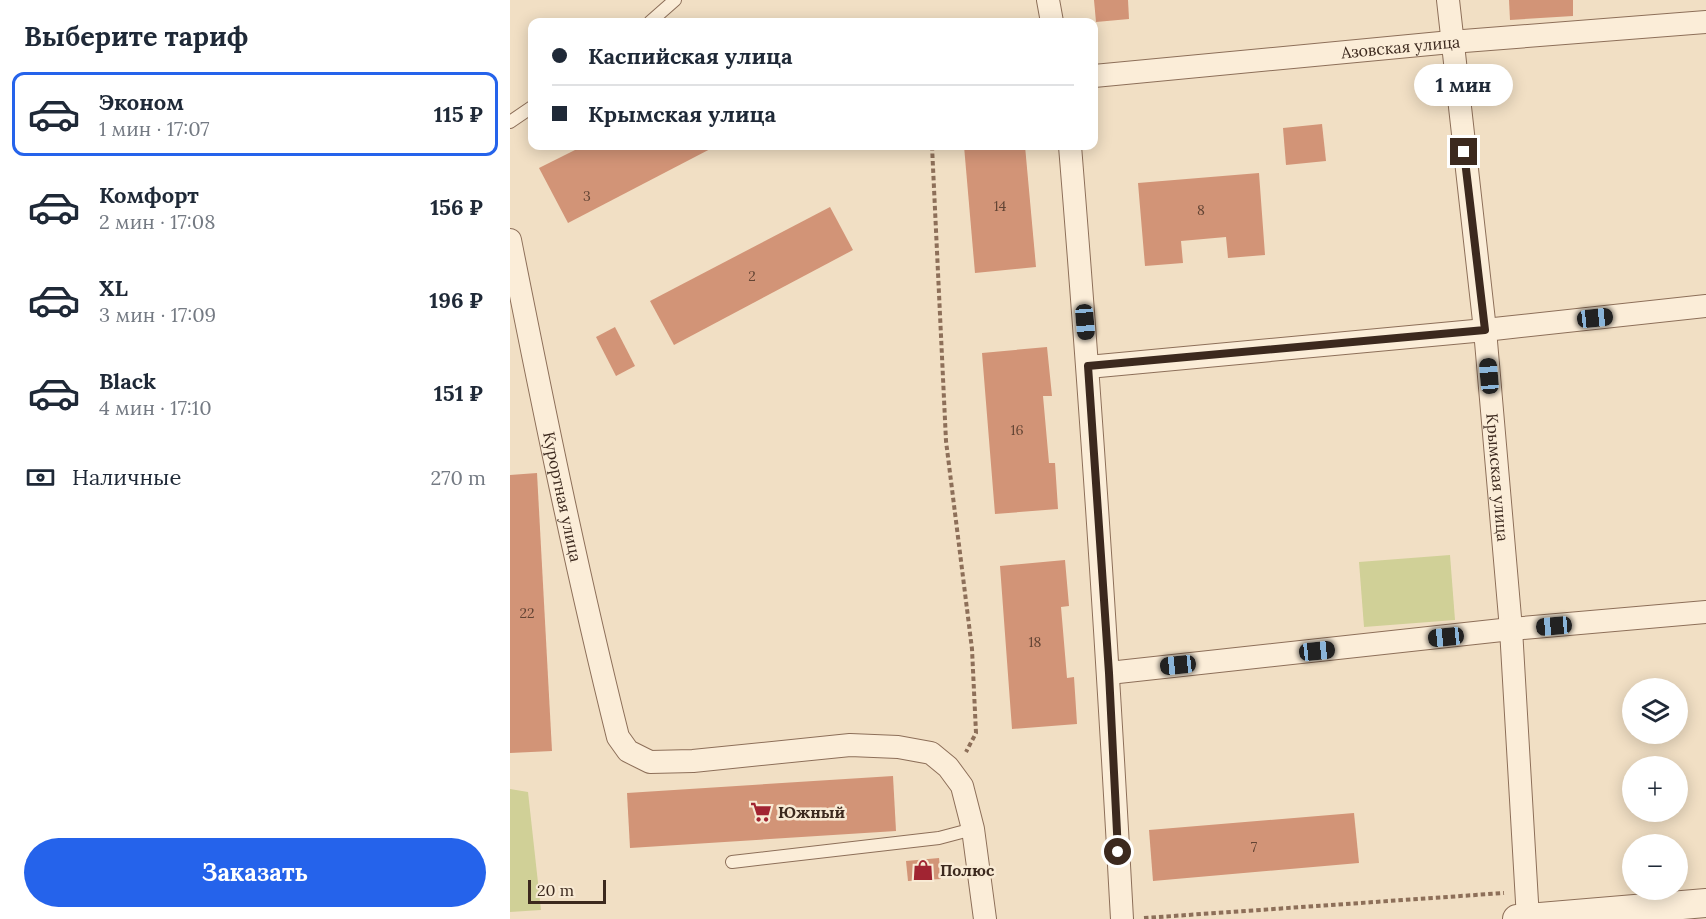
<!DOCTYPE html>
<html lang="ru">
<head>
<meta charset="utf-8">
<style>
  body { margin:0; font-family:Lora,serif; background:#f6f6f7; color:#1f2937; height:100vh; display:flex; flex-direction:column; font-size:22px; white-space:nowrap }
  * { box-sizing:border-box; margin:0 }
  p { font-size:20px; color:#747a83 }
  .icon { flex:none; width:33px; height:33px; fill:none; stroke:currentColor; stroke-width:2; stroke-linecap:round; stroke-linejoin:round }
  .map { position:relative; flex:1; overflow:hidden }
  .drawer { display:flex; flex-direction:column; background:#fff; width:510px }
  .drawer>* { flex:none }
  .guide { position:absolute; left:18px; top:18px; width:570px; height:132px; border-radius:12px; box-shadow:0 3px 15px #0003; display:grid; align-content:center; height:132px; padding:0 24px; background:#fff }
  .controls { position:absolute; left:1112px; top:678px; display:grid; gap:12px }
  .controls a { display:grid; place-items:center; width:66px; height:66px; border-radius:50%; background:#fff; box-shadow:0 3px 15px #0003; font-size:30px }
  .scale { position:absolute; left:18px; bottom:15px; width:78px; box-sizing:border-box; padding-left:6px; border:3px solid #3c291e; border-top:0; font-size:16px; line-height:21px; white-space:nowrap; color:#3c291e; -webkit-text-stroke:4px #f8ead4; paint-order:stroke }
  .end { position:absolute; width:27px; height:27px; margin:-14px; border:8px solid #3c291e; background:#fff; box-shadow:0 0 0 3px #fff }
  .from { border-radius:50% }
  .bubble { position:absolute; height:42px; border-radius:21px; background:#fff; box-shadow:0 3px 15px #0003; font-size:20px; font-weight:800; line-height:42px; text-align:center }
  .car { position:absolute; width:18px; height:36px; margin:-18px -9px; border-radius:8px; box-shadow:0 0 4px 2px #0007; background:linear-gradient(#222 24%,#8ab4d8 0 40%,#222 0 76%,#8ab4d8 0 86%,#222 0) }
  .guide b { display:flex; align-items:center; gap:21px; height:57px; font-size:22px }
  .guide b+b { border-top:2px solid #e0e1e3 }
  .guide i { width:15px; height:15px; background:#1f2937 }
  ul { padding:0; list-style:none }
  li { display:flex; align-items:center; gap:18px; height:84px; margin:0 12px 9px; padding:0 12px; border:3px solid transparent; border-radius:12px }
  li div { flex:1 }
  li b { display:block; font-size:22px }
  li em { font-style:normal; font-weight:800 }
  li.selected { border-color:#2563eb }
  li>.icon { width:54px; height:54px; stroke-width:1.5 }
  h2 { padding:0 24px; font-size:27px; line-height:72px }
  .pay { display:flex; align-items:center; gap:15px; height:66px; padding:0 24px; font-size:22px }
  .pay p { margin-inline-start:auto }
  .cta { display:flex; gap:12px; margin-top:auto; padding:12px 24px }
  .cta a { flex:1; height:69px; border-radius:36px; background:#2563eb; color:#fff; font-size:24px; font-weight:800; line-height:69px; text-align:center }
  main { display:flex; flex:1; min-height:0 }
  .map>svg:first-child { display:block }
  .green { fill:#d0d097 }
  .building { fill:#d29477 }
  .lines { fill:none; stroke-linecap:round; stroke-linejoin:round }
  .service-casing { stroke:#8d6f59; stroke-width:14 }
  .minor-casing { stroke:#8d6f59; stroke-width:24 }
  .tertiary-casing { stroke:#8d6f59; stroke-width:30 }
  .path { stroke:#8d6f59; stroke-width:4; stroke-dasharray:4.5 3; stroke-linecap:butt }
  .service { stroke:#fbedd8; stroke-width:12 }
  .minor { stroke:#fbedd8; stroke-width:22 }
  .tertiary { stroke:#fbedd8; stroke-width:28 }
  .route { stroke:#3c291e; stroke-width:8 }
  .labels { text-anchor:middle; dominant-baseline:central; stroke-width:5; stroke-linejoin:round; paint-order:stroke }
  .number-label { font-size:14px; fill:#624434 }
  .street-label { font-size:16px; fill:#3c291e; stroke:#f8ead4 }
  .poi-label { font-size:16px; font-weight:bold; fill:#3c291e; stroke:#f8ead4; text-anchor:start }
</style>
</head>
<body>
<main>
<section class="drawer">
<h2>Выберите тариф</h2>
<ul>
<li class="selected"><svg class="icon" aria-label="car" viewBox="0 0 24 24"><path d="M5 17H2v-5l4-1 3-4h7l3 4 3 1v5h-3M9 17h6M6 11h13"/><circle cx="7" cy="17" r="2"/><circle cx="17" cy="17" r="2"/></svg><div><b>Эконом</b><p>1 мин · 17:07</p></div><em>115 ₽</em></li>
<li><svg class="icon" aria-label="car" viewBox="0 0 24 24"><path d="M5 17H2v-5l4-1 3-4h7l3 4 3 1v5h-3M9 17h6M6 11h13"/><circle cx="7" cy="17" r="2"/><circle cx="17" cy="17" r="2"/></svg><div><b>Комфорт</b><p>2 мин · 17:08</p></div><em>156 ₽</em></li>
<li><svg class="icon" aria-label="car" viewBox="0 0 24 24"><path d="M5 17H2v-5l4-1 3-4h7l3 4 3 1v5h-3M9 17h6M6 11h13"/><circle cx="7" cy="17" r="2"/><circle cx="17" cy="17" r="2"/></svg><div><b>XL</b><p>3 мин · 17:09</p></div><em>196 ₽</em></li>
<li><svg class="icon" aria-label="car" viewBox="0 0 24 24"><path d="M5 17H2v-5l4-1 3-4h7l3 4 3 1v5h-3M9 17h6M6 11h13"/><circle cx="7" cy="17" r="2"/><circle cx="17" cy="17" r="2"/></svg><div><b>Black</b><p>4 мин · 17:10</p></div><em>151 ₽</em></li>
</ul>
<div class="pay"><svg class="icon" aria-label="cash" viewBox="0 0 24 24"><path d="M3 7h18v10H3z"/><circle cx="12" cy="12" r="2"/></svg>Наличные<p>270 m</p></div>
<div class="cta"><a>Заказать</a></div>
</section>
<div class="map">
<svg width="1196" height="919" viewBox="0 0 1196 919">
  <rect width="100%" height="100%" fill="#f1dfc4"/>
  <g class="green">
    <polygon points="940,555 945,620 854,627 849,562"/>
    <polygon points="0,789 18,792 31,910 0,912"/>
  </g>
  <g class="building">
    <polygon points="584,0 618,0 619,19 586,22"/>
    <polygon points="999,0 1063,0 1063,16 1000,20"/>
    <polygon points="812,124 816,161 776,165 773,128"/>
    <polygon points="73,146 206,146 58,223 29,168"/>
    <polygon points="454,146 515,146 526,267 465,273"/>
    <polygon points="749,173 755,255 718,258 716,237 671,241 673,263 635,266 628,183"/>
    <polygon points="320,207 343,250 164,345 140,301"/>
    <polygon points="105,327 125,366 106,376 86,337"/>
    <polygon points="537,347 542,396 533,396 539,463 545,463 548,509 485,514 472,353"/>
    <polygon points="27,473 42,751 0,753 0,475"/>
    <polygon points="555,560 559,606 551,607 557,678 564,677 567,724 502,729 490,566"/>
    <polygon points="383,776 386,831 120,848 117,793"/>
    <polygon points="844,813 849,863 643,881 639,830"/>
    <polygon points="429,858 431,879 398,881 396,861"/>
  </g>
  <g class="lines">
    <defs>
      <g id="service">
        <polyline points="140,22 165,0"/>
        <polyline points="0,122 22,107"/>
        <polyline points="222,862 429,838 463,829"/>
      </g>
      <g id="minor">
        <polyline points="538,0 542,22"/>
        <path id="s1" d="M938,0L975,330L1001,629L1018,919"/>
        <path id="s2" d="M584,76L941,42L1196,22"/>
        <path d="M560,146C581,403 598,661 612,919"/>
        <path id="s3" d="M0,240C33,406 67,573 108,737L118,751L140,762L183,761L340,745L388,747L421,753L438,767L452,786L463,829L475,919"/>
        <polyline points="578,367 975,330 1196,306"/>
        <polyline points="599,673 1001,629 1196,612"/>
      </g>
      <polyline id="tertiary" points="1007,919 1196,903"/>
    </defs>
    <use href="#service" class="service-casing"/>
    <use href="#minor" class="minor-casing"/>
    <use href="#tertiary" class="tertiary-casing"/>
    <g class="path">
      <polyline points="422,146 436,441 462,649 466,733 456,752"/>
      <polyline points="634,918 994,893"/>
    </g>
    <use href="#service" class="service"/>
    <use href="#minor" class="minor"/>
    <use href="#tertiary" class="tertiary"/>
  </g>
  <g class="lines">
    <polyline class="route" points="608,852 599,673 578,366 975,330 954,152"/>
  </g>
  <defs>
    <symbol id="supermarket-bare" viewBox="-9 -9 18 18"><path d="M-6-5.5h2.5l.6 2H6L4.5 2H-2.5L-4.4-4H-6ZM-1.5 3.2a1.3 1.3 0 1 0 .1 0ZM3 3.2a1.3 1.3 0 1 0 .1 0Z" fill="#a12432" stroke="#f8ead4" stroke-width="2.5" paint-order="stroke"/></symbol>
    <symbol id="shop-bare" viewBox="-9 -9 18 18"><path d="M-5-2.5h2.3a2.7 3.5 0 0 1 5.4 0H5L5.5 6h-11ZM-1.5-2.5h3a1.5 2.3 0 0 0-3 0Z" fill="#a12432" stroke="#f8ead4" stroke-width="2.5" paint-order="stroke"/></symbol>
  </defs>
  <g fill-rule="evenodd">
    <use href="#supermarket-bare" x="236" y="797" width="30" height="30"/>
    <use href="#shop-bare" x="398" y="855" width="30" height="30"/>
  </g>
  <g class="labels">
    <g class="number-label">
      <text x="77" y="196">3</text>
      <text x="490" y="206">14</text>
      <text x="691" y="210">8</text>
      <text x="242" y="276">2</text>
      <text x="507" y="430">16</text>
      <text x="17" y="613">22</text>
      <text x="525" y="642">18</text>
      <text x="744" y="847">7</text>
    </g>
    <g class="street-label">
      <text stroke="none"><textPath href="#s2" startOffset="308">Азовская улица</textPath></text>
      <text stroke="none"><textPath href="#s1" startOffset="480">Крымская улица</textPath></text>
      <text stroke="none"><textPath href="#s3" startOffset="262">Курортная улица</textPath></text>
    </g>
    <g class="poi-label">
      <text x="268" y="812">Южный</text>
      <text x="430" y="870">Полюс</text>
    </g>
  </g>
</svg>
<div class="controls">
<a><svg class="icon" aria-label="layers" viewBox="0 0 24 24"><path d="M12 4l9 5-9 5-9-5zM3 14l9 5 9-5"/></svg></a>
<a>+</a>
<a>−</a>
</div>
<div class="scale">20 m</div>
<i class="end from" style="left:608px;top:852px"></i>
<i class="end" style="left:954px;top:152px"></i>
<div class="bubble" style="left:904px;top:64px;width:99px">1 мин</div>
<i class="car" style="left:1085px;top:318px;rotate:84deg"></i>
<i class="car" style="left:575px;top:322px;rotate:175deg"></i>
<i class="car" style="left:979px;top:376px;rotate:355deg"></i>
<i class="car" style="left:1044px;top:626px;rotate:265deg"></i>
<i class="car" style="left:936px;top:637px;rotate:264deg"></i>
<i class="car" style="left:807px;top:651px;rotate:84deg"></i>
<i class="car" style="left:668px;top:665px;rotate:264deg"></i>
<div class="guide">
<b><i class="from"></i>Каспийская улица</b>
<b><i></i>Крымская улица</b>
</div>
</div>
</main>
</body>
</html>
